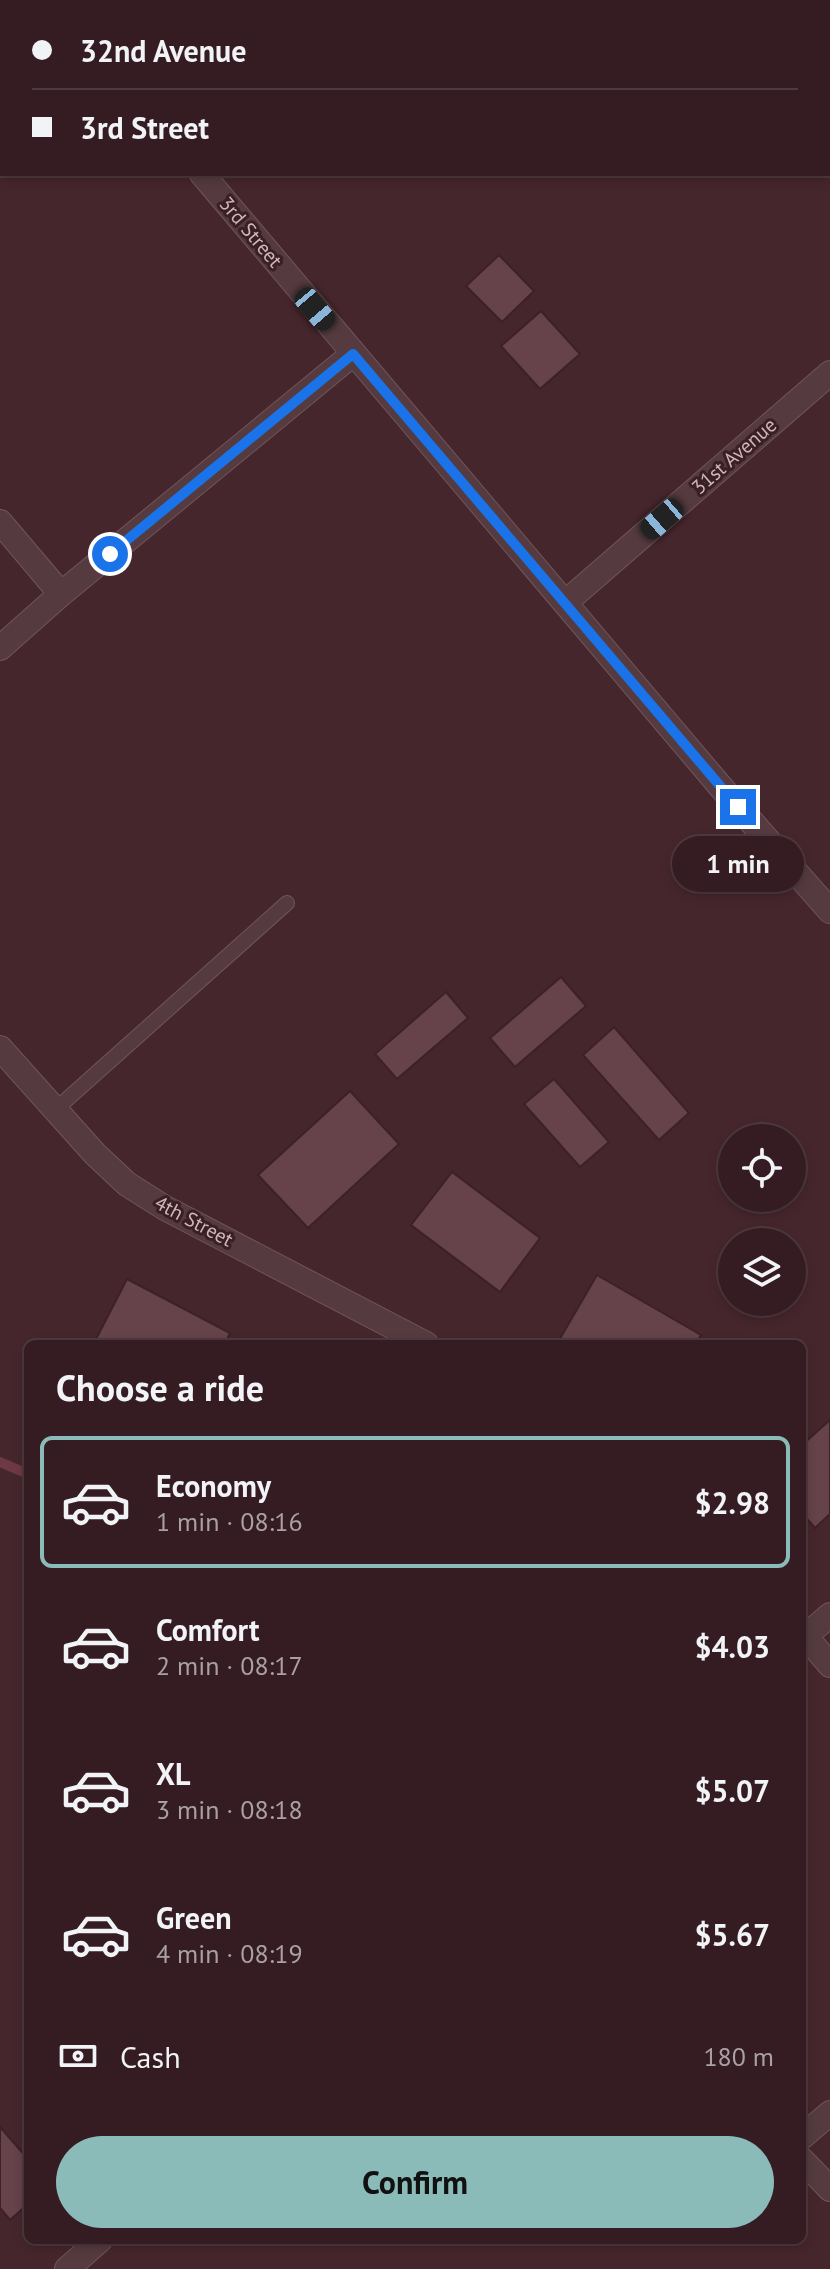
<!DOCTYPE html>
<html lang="en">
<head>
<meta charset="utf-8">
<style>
  body { margin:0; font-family:"PT Sans",sans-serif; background:#3c252a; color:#f1f3f6; height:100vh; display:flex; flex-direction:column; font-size:30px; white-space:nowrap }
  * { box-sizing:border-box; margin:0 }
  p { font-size:26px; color:#a9a1a5 }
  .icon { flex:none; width:44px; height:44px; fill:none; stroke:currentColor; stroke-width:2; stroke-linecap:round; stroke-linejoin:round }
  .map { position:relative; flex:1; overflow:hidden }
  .panel { position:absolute; left:24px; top:1340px; width:782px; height:904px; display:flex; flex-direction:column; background:#341c22; border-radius:12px; box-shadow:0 4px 12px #0003,0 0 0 2px #4e3a40 }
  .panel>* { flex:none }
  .banner { position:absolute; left:0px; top:0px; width:830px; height:176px; box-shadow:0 4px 12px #0003,0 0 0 2px #4e3a40; display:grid; align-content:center; height:176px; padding:0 32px; background:#341c22 }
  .controls { position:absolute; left:718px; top:1124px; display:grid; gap:16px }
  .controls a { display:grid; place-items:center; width:88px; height:88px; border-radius:50%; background:#341c22; box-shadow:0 4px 12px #0003,0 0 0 2px #4e3a40; font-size:40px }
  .end { position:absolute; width:36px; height:36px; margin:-18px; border:10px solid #1a73e8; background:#fff; box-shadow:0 0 0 4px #fff }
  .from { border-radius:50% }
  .bubble { position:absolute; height:56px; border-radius:28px; background:#341c22; box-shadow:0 4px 12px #0003,0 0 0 2px #4e3a40; font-size:26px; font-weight:700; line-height:56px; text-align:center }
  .car { position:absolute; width:24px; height:48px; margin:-24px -12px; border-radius:10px; box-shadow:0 0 6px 2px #0007; background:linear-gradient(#222 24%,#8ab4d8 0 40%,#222 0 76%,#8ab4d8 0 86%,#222 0) }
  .banner b { display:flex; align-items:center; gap:28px; height:76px; font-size:30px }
  .banner b+b { border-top:2px solid #4e3a40 }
  .banner i { width:20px; height:20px; background:#f1f3f6 }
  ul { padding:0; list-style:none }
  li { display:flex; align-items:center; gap:24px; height:132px; margin:0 16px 12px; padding:0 16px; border:4px solid transparent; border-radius:12px }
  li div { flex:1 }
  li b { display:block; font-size:30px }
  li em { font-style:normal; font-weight:700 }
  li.selected { border-color:#8bbbb9 }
  li>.icon { width:72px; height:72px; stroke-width:1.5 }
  h2 { padding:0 32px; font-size:36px; line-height:96px }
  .pay { display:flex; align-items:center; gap:20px; height:88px; padding:0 32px; font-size:30px }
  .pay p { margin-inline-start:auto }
  .primary-button { display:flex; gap:16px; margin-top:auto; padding:16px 32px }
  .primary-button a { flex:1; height:92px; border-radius:48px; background:#8bbbb9; color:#111; font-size:32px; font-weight:700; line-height:92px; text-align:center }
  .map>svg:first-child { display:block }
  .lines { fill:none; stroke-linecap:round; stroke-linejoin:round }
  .stream { stroke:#6d3944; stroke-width:10 }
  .building { fill:#66424a; stroke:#3c2127; stroke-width:2 }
  .service-casing { stroke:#6f565b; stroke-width:16 }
  .minor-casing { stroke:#6f565b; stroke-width:26 }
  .service { stroke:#553b40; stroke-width:14 }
  .minor { stroke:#553b40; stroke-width:24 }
  .route { stroke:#1a73e8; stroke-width:10 }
  .labels { text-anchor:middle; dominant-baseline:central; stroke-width:6; stroke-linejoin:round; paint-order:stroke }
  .street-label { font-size:20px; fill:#ceb8bc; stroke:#3a1f25 }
</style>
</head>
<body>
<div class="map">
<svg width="830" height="2269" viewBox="0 0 830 2269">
  <rect width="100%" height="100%" fill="#46262d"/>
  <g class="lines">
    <polyline class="stream" points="0,1462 28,1474"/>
  </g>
  <g class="building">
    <polygon points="541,0 584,0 582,2"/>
    <polygon points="499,255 534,291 502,322 466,286"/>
    <polygon points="541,311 580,354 540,389 501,346"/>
    <polygon points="561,977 586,1006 515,1067 490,1038"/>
    <polygon points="446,992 468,1018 397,1079 375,1054"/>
    <polygon points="614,1027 689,1113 659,1140 583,1055"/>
    <polygon points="554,1079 609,1142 580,1167 524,1104"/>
    <polygon points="350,1091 399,1144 308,1228 258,1175"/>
    <polygon points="452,1172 540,1238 500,1292 411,1225"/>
    <polygon points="597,1275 701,1335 696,1344 562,1344 558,1342"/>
    <polygon points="127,1279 230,1333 225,1344 94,1343"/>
    <polygon points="830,1420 830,1514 815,1528 802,1513 802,1445"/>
    <polygon points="0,2127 28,2159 28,2204 10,2220 0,2208"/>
  </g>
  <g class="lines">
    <defs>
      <polyline id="service" points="55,1110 287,903"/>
      <g id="minor">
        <polyline points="53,0 54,2"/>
        <polyline points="253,2 255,0"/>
        <polyline points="202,174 720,786 830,911"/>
        <polyline points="0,522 61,594"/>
        <polyline points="566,602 830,373"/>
        <polyline points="0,648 61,594 353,354"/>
        <polyline points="0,1048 95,1154 127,1184 165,1208 426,1344"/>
        <polyline points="802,1632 830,1665"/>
        <polyline points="802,1639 830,1615"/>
        <polyline points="802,2137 830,2113"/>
        <polyline points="802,2160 830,2189"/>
        <polyline points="67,2269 100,2240"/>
      </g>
    </defs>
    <use href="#service" class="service-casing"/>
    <use href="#minor" class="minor-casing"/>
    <use href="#service" class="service"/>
    <use href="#minor" class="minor"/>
  </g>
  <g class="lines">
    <polyline class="route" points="110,554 353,354 738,807"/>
  </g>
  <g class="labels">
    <g class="street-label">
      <text transform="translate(251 232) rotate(50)">3rd Street</text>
      <text transform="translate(734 456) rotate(-41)">31st Avenue</text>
      <text transform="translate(194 1221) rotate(28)">4th Street</text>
    </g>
  </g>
</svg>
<div class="controls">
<a><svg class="icon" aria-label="locate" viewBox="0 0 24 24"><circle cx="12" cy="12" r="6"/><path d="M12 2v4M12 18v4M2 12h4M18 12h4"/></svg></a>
<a><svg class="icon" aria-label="layers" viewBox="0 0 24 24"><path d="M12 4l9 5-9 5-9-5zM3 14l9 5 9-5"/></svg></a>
</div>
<i class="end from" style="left:110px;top:554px"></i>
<i class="end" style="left:738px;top:807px"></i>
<div class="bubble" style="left:672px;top:836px;width:132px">1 min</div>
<i class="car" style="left:315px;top:309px;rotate:140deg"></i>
<i class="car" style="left:662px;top:519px;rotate:229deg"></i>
<div class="banner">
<b><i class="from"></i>32nd Avenue</b>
<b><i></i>3rd Street</b>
</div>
<section class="panel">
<h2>Choose a ride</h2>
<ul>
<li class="selected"><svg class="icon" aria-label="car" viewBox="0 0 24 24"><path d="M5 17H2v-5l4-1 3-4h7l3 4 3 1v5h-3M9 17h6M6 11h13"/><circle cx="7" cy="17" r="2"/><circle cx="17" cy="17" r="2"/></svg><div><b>Economy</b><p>1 min · 08:16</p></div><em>$2.98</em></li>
<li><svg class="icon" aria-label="car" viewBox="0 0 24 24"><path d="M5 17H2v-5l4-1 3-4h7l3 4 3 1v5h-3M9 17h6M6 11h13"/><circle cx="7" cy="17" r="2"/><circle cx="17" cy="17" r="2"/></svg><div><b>Comfort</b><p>2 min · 08:17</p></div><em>$4.03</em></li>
<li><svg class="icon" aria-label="car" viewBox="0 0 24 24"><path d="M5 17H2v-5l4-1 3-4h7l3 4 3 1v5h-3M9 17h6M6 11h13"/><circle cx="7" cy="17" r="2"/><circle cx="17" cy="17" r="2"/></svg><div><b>XL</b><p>3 min · 08:18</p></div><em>$5.07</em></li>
<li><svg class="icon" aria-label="car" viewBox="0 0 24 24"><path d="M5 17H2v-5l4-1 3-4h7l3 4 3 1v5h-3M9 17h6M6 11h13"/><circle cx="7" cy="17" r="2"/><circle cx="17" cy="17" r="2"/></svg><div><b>Green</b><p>4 min · 08:19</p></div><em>$5.67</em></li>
</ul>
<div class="pay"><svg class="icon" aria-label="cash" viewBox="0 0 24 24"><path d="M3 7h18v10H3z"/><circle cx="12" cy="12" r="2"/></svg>Cash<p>180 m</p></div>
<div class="primary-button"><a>Confirm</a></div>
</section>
</div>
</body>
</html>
